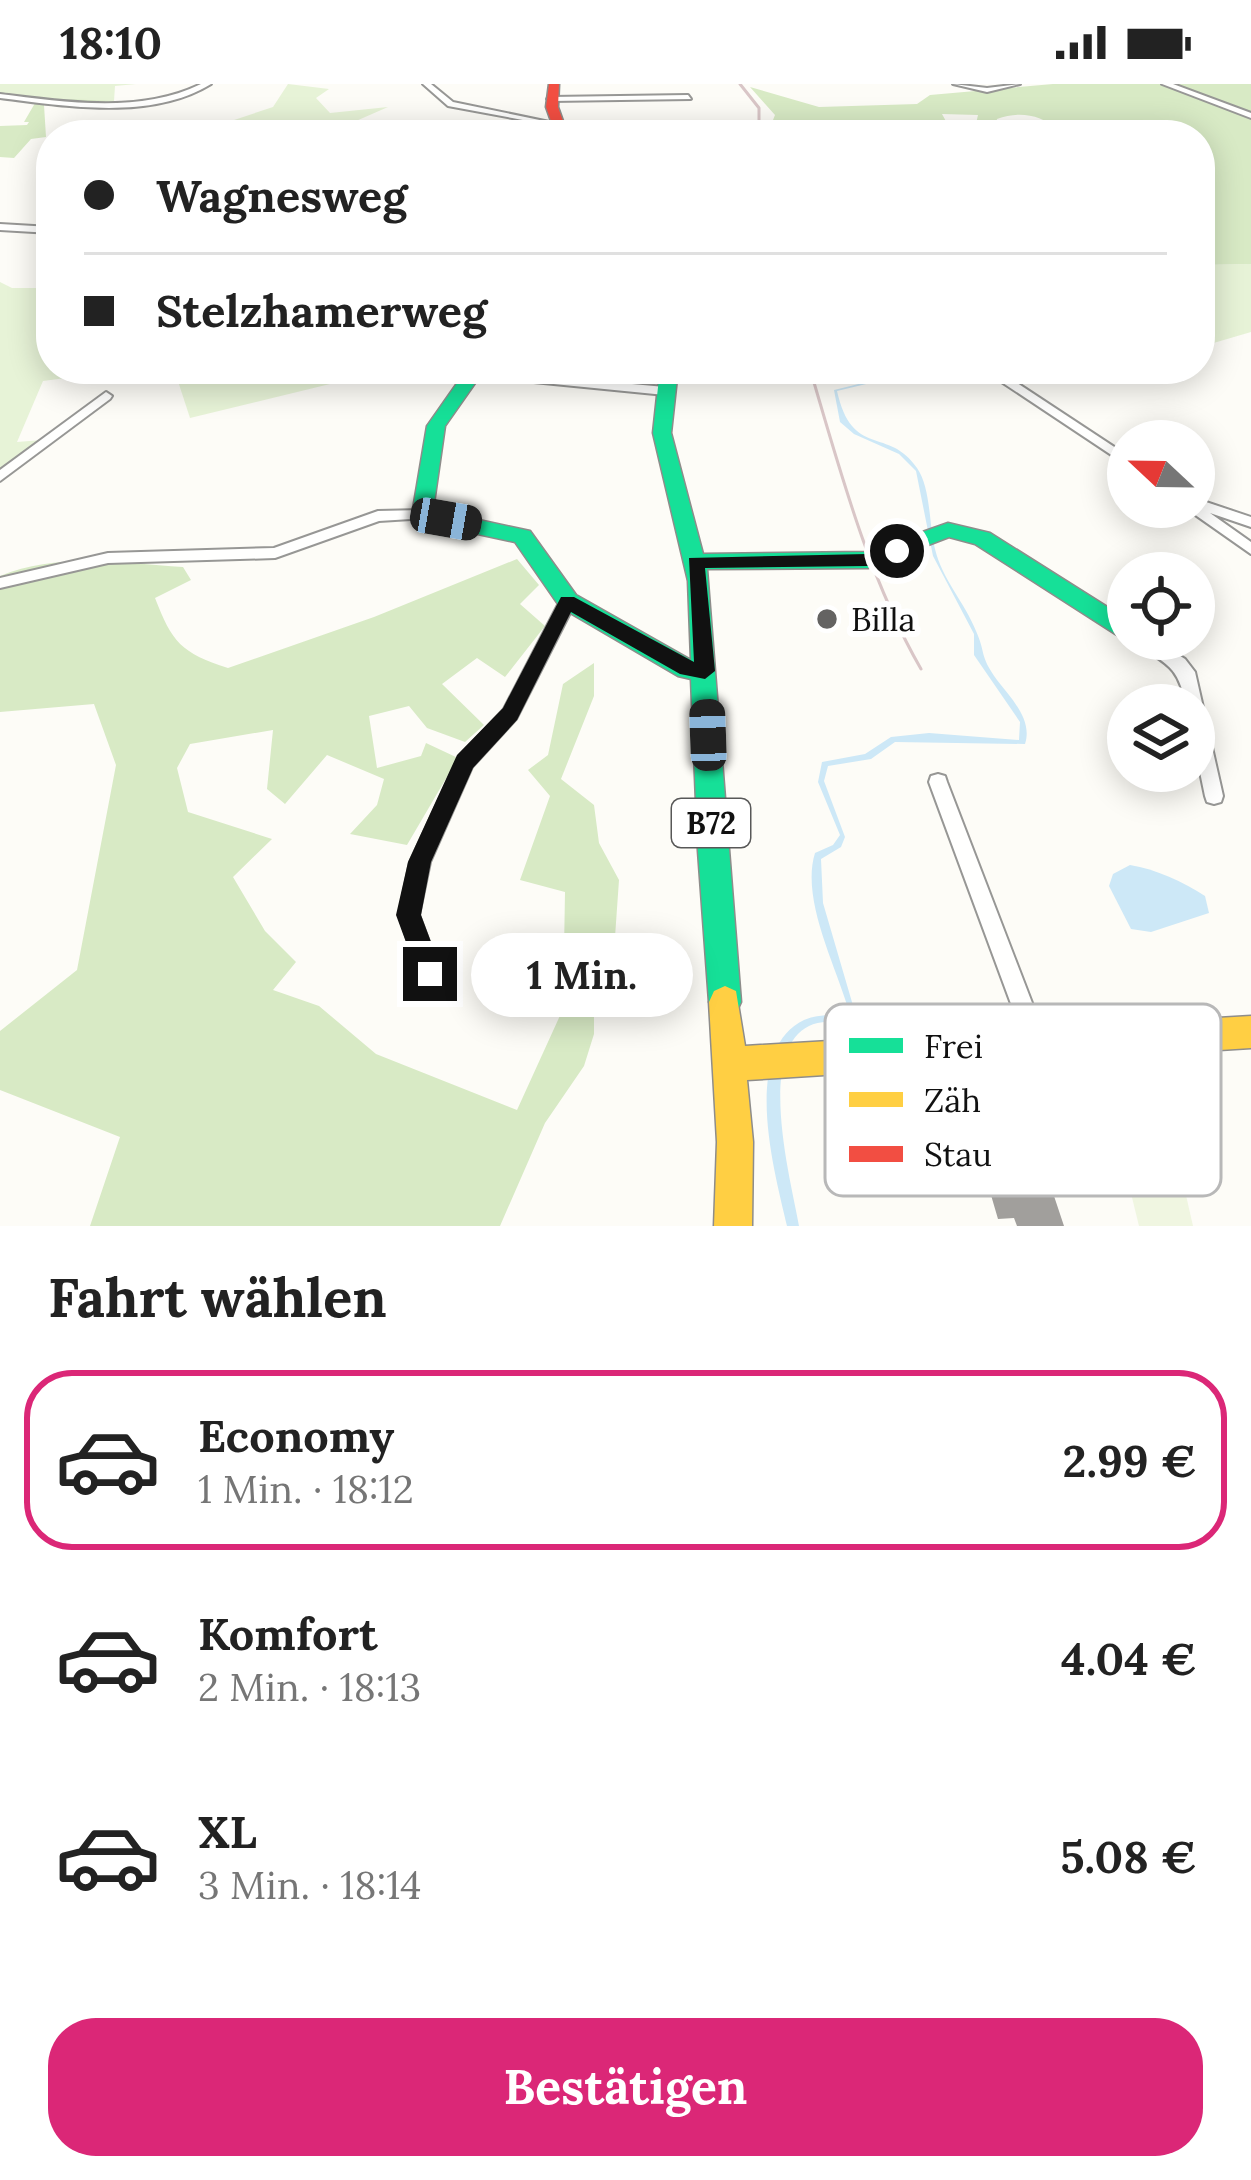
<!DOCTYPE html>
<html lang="de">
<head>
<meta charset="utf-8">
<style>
  body { margin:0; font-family:Lora,serif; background:#f2f2f2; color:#222; height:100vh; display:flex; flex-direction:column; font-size:45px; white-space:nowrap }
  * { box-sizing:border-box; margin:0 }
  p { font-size:39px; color:#767676 }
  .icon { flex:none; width:66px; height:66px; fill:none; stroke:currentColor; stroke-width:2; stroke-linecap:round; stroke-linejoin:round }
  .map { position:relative; height:1142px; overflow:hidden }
  .drawer { display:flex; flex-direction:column; background:#fff; flex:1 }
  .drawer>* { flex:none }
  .top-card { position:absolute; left:36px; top:36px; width:1179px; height:264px; border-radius:48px; box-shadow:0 6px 30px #0003; display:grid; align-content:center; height:264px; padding:0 48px; background:#fff }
  .needle { width:78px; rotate:292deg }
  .tools { position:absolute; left:1107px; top:336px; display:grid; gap:24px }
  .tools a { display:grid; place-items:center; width:108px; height:108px; border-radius:50%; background:#fff; box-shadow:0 6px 30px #0003; font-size:60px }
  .end { position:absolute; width:54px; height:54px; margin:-27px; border:15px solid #111; background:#fff; box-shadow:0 0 0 6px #fff }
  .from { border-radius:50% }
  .bubble { position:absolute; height:84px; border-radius:42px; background:#fff; box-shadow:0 6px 30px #0003; font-size:39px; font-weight:700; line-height:84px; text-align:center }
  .car { position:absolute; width:36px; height:72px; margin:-36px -18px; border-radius:15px; box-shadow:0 0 9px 3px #0007; background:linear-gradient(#222 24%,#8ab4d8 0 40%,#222 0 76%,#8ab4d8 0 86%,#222 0) }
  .top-card b { display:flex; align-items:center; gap:42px; height:114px; font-size:45px }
  .top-card b+b { border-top:3px solid #e0e0e0 }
  .top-card i { width:30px; height:30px; background:#222 }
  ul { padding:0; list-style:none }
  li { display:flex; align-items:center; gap:36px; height:180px; margin:0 24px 18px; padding:0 24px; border:6px solid transparent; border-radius:48px }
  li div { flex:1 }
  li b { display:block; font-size:45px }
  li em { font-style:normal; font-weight:700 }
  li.selected { border-color:#db2777 }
  li>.icon { width:108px; height:108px; stroke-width:1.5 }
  h2 { padding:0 48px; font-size:54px; line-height:144px }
  .button { display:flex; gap:24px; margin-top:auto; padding:24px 48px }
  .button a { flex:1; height:138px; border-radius:48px; background:#db2777; color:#fff; font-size:48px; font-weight:700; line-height:138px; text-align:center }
  .status { display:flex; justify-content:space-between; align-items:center; height:84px; padding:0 60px; background:#fff; direction:ltr }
  .status svg { height:33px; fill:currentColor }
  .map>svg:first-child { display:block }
  .green { fill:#e7f3d7 }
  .forest { fill:#d8eac5 }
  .pitch { fill:#f0f6e1 }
  .water { fill:#cde8f7 }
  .building { fill:#a19f9c }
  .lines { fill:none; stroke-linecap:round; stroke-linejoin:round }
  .street-casing { stroke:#979795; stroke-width:4 }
  .fast-casing { stroke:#8e8d8b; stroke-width:3 }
  .slow-casing { stroke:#8e8d8b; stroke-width:3 }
  .jam-casing { stroke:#8e8d8b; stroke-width:3 }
  .street { fill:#fffffe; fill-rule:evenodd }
  .fast { fill:#16e098; fill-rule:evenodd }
  .slow { fill:#ffcf43; fill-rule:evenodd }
  .jam { fill:#f24e42; fill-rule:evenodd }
  .tram { stroke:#d9c6c7; stroke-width:3 }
  .route { fill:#111 }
  .poi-dot { fill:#646362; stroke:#fff; stroke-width:4.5 }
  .labels { text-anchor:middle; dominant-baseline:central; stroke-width:12; stroke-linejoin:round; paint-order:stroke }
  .shield { fill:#fff; stroke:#585858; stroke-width:3 }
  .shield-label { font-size:30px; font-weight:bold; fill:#111 }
  .poi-label { font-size:33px; fill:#111; stroke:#fff; text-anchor:start }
  .key { fill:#fff; stroke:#b8b8b8; stroke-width:3 }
  .key-label { font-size:33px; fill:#111 }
</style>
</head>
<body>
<div class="status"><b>18:10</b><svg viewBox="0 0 49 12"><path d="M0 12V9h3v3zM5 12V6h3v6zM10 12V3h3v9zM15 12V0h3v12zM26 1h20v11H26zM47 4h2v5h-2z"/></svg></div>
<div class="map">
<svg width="1251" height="1142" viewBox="0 0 1251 1142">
  <rect width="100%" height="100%" fill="#fdfcf7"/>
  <g class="green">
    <polygon points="0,0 136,0 115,2 114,17 100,18 0,11"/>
    <polygon points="288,0 329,5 316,14 330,29 388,23 324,51 234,51 210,44 273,23"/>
    <polygon points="1251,180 1251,248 1200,263 1200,181"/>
    <polygon points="0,198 12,204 51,204 51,285 134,285 43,297 17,358 42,356 0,388"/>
    <polygon points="174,285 367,285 367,291 190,334"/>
  </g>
  <g class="forest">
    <path d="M1053,0H1251V180L1200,181V51H1049L1058,46C1041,30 1018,27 997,35L994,51L980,50L975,44L978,31L942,30L948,41L905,51H767L775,31L750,3L819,23L917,20L930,11Z"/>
    <polygon points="38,14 114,17 111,22 44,21 46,53 31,55 14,74 0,73 0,42 27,41 29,38 24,38"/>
    <path d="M517,475L539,501L520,520L545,542L505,593L477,574L442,600L484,641L465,658L427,644L409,622L369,632L377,684L421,672L426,659L458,674L407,761L350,750L377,721L384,695L327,671L285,720L267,705L273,646L190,660L177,684L188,728L272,755L233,793L265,847L296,878L273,906L319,922L376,970L517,1026L563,925L565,808L520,796L550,712L528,686L548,671L563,600L594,579V612L561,695L594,721L599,759L619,796L615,853L594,890V950L584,982L545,1039L500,1142H90L120,1053L0,1006V947L77,886L116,681L94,620L0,628V492C58,468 122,479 183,483L191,496L155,514C172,558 181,569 228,584L374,533Z"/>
  </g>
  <polygon class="pitch" points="1159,1034 1175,1063 1193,1142 1139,1142 1113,1036"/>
  <g class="water">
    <path d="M891,285H895L887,295L837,307C852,375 889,342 917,384C931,404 929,442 935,465C942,495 965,519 976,547C986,569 979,571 997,596C1011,614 1033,636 1025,660L895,658L871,675L828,682L824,697L845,753L841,763L821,775L823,819L854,925L847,936C836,937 819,937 809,942C756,968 791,1096 799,1142H787C775,1089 740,967 804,936C815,931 829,931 841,930L847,921C834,878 801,814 815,769L833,761L840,751L818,698L822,678L865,670L891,653L929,649L1019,656L1020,638L974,571V550L933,472L916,387L899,370L854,350L840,338L834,306L883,294Z"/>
    <path d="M1130,781C1156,785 1183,798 1205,812L1209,829L1151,848L1131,845L1109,802L1113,790Z"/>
  </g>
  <polygon class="building" points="1017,1001 1064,1142 1017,1142 1014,1134 998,1135 981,1077 889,1082 872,1008"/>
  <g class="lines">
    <defs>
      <g id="street">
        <path d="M201,0H211C151,37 66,22 0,14V10C65,18 140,30 201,0Z"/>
        <polygon points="423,0 431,0 453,18 559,40 555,42 448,22"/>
        <polygon points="953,0 987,4 1020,0 987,8"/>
        <polygon points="1162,0 1173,0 1251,29 1251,34"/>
        <polygon points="688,11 691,15 551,17 547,15 551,13"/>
        <polygon points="0,140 51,143 51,149 0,146"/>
        <polygon points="468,285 665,303 671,307 665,311 472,292 466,288"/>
        <polygon points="982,285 996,285 1128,372 1128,382"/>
        <polygon points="106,308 112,312 110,315 0,397 0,386"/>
        <polygon points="1200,416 1251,433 1251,443 1210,429 1251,458 1251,470 1184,423 1194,423 1195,418"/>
        <polygon points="422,426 429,431 427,434 379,437 275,474 108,479 0,504 0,494 108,469 274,464 378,427"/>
        <polygon points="568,511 576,517 516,635 472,683 430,778 419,831 441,890 438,898 430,901 422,898 399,831 410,778 459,673 504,625 560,517"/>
        <path d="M1133,555H1153L1185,575L1195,588L1223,712L1221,718L1214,720L1207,718L1205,712L1194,659V621H1186C1178,581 1167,581 1135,559Z"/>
        <polygon points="938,690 945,692 947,698 1049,963 1046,971 1038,974 1030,971 1027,963 929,698 931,692"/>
      </g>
      <polygon id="fast" points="467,285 485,285 445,342 433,426 530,447 576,511 691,576 688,497 653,349 660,285 678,285 671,349 703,470 866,468 948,439 990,449 1128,536 1130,555 1120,553 975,460 949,453 868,484 707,485 741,918 736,929 725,934 714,929 709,918 698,767 691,595 678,592 560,523 515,458 422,438 412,431 427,342"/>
      <polygon id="slow" points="725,902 736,907 745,962 1251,932 1251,964 747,996 753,1058 752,1142 714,1142 717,1058 709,918 714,907"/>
      <polygon id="jam" points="549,0 559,0 558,23 568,51 556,51 546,23"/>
    </defs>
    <use href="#street" class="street-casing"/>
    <use href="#fast" class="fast-casing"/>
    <use href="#slow" class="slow-casing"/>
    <use href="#jam" class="jam-casing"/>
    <use href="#street" class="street"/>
    <use href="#fast" class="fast"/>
    <use href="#slow" class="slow"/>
    <use href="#jam" class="jam"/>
    <g class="tram">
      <polyline points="740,0 759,24 759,51"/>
      <path d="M810,285C840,386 868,493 921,585"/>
    </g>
  </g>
  <polygon class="route" points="897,461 903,463 903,471 868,482 705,484 715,587 705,595 680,590 571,528 517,636 473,684 431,778 421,831 443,890 440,899 430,903 421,899 396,831 408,778 457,671 503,624 561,513 574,513 694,578 689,474 867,470"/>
  <circle class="poi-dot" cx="827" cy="535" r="12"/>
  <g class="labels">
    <rect class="shield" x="672" y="715" width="78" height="48" rx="9"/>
    <g class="shield-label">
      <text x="711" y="739">B72</text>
    </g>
    <g class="poi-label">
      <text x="851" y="535">Billa</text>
    </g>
  </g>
  <rect x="825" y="920" width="396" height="192" rx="18" class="key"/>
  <rect x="849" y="954" width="54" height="15" fill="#16e098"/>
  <rect x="849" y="1008" width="54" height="15" fill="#ffcf43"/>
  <rect x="849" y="1062" width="54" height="16" fill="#f24e42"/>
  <g class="key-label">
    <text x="924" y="974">Frei</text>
    <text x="924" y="1028">Zäh</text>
    <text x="924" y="1082">Stau</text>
  </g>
</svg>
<div class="tools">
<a><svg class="needle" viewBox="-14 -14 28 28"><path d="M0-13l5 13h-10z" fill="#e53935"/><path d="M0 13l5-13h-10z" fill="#767676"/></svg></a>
<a><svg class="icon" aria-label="locate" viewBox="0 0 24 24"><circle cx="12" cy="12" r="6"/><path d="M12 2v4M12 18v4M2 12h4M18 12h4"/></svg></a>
<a><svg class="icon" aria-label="layers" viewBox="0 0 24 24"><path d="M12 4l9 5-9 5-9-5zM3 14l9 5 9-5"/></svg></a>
</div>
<i class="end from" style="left:897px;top:467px"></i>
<i class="end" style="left:430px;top:890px"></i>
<div class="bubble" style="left:471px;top:849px;width:222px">1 Min.</div>
<i class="car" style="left:446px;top:435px;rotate:100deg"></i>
<i class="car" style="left:708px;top:651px;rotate:358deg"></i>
<div class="top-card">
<b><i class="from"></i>Wagnesweg</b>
<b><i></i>Stelzhamerweg</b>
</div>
</div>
<section class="drawer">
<h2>Fahrt wählen</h2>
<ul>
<li class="selected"><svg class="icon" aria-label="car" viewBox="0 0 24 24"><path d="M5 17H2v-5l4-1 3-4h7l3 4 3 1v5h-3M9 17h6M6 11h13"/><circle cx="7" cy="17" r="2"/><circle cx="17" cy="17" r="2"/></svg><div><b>Economy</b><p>1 Min. · 18:12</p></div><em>2.99 €</em></li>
<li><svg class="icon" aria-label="car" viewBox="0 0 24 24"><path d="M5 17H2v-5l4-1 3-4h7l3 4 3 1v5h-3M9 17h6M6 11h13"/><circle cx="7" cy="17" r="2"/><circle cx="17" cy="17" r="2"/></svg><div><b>Komfort</b><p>2 Min. · 18:13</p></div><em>4.04 €</em></li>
<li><svg class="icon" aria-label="car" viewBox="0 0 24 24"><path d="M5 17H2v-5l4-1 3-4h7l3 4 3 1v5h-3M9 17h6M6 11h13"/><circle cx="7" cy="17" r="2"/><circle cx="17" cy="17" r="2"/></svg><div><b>XL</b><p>3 Min. · 18:14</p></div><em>5.08 €</em></li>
</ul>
<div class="button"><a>Bestätigen</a></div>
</section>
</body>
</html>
